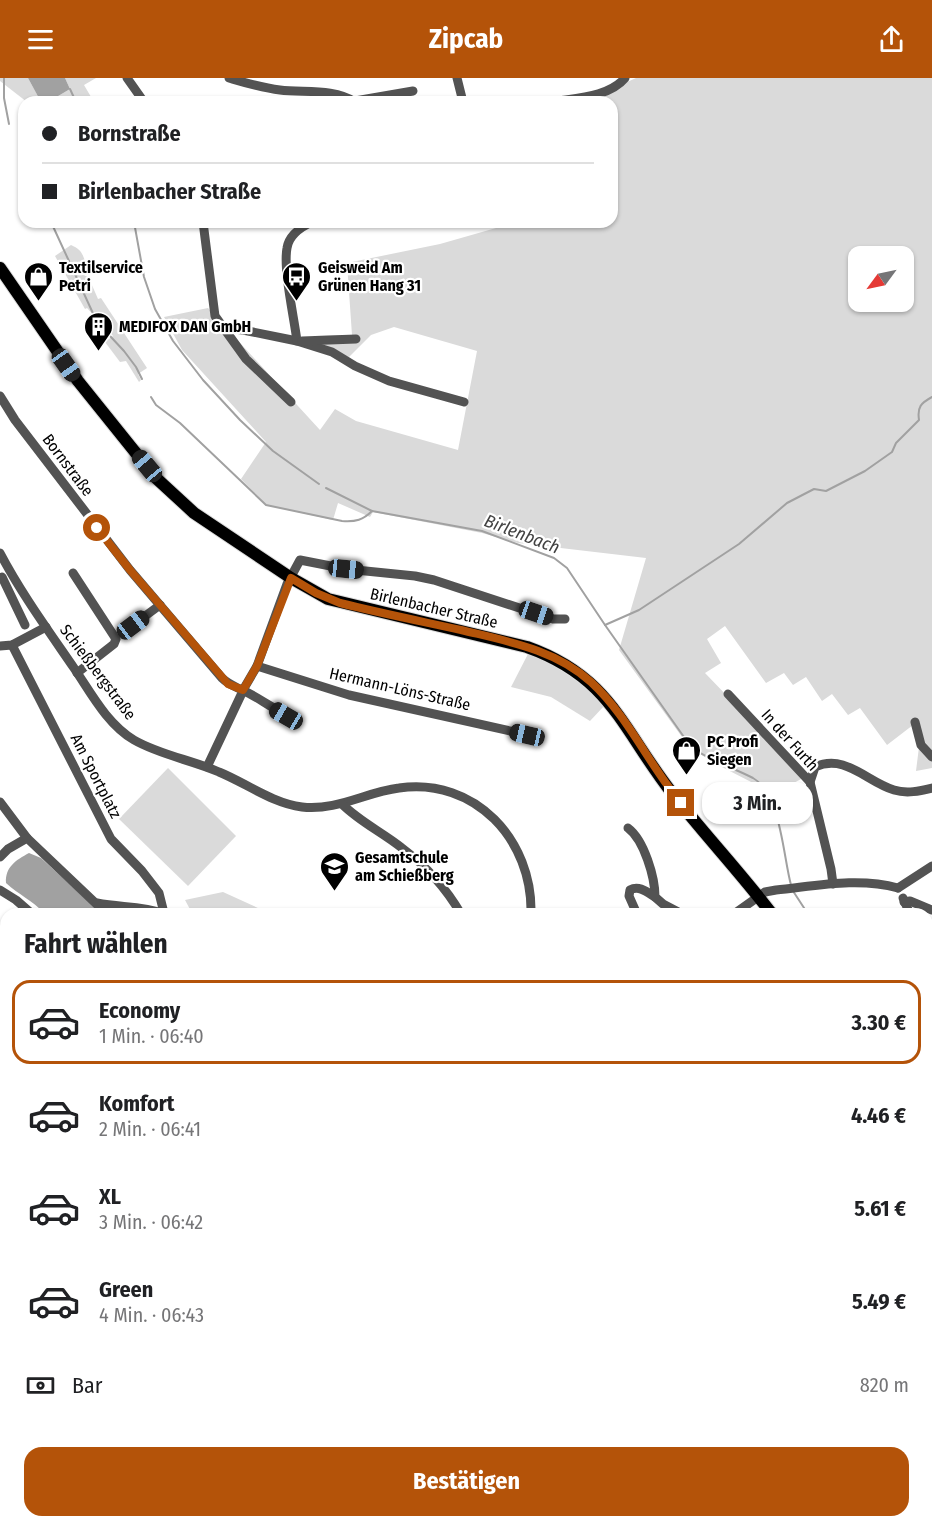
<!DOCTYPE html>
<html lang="de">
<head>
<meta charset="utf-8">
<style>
  body { margin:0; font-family:"Fira Sans Condensed",sans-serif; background:#f2f2f2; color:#202124; height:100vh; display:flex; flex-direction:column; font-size:22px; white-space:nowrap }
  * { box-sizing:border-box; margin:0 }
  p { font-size:20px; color:#757577 }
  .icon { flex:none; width:33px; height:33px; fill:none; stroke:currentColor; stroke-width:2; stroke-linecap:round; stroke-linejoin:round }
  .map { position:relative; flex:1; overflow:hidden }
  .side { position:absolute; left:0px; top:830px; width:933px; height:620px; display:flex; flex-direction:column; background:#fff; border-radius:18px 18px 0 0; box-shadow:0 2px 4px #0004 }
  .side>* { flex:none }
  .hud { position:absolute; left:18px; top:18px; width:600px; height:132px; border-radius:18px; box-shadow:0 2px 4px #0004; display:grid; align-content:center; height:132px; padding:0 24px; background:#fff }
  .needle { width:39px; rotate:237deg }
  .fabs { position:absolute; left:848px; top:168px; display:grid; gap:12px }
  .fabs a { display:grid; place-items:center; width:66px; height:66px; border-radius:12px; background:#fff; box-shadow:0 2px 4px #0004; font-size:30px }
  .end { position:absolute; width:27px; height:27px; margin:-14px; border:8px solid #b45309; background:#fff; box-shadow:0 0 0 3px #fff }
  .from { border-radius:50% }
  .bubble { position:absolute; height:42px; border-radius:18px; background:#fff; box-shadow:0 2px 4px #0004; font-size:20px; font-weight:700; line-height:42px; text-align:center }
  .car { position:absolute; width:18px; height:36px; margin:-18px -9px; border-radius:8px; box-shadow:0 0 4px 2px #0007; background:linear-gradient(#222 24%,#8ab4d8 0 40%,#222 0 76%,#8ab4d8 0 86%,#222 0) }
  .hud b { display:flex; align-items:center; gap:21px; height:57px; font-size:22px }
  .hud b+b { border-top:2px solid #e0e0e0 }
  .hud i { width:15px; height:15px; background:#202124 }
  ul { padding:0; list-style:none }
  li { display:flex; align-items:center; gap:18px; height:84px; margin:0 12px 9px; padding:0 12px; border:3px solid transparent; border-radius:18px }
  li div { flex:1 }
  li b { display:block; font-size:22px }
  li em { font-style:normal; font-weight:700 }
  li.on { border-color:#b45309 }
  li>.icon { width:54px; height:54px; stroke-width:1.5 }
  h2 { padding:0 24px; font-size:27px; line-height:72px }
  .pay { display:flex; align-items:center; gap:15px; height:66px; padding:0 24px; font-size:22px }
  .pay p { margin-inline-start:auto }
  .action { display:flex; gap:12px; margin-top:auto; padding:12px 24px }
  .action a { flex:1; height:69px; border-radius:18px; background:#b45309; color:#fff; font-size:24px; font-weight:700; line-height:69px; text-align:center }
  header { display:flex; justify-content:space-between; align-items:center; height:78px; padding:0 24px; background:#b45309; color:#fff; font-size:27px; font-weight:700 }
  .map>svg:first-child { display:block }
  .green { fill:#dadada; fill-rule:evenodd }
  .water { fill:#a1a1a1 }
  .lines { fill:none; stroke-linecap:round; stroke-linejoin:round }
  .stream { stroke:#a1a1a1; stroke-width:2 }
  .major-casing { stroke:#dbdbdb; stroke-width:14 }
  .minor { stroke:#535353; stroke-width:9 }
  .major { stroke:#000; stroke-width:12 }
  .route { stroke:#b45309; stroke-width:8 }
  .labels { text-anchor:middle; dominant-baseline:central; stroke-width:4.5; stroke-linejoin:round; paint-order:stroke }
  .poi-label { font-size:16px; font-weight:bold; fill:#000; stroke:#fff; text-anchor:start }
  .street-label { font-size:16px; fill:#000; stroke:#fff }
  .water-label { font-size:18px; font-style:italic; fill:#424242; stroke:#fff }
</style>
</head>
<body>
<header><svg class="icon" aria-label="menu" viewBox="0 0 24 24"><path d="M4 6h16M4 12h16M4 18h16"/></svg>Zipcab<svg class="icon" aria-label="share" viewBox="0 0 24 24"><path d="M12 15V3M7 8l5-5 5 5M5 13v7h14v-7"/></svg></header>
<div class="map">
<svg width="932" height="1448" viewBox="0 0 932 1448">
  <rect width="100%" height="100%" fill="#fff"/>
  <g class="green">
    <polygon points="0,0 28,0 41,24 27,24 0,3"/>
    <polygon points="65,0 96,0 84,7 94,24 48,24 70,11"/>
    <path d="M636,0H932V690L916,693L919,669L913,647L887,667L860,630L848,637L832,616L822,623L806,599L793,607L784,595L766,605L725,548L707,561L721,585L705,595L805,699L769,718L757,707L718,687L690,670L619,572L646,480L518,465L482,455L373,434L370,439L338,425L333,442L266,427L241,401L266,364L182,272L164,239L208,230L320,352L335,331L356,343L458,372L477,273L394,249L371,257L349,279L312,270L313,258L352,257L347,185L440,166L517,144H612V24H591L592,20ZM858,178H903V224H858Z"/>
    <path d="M71,167C80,171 82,174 85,183L80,186L85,198H88L98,221L101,220L147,290L138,296L141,302L139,304L126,283L120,284L105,264L113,258L87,230L85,231L55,178Z"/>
    <path d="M528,576C559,588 582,604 604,628L590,643L551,619L511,609Z"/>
    <polygon points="168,690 236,758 188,808 119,741"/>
    <polygon points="223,814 269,835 192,835 185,822"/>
    <polygon points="6,1424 6,1443 668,1443 667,1448 0,1448 0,1434"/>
  </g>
  <g class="water">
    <polygon points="28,0 65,0 70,11 48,24 41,24"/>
    <path d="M29,775L41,780L101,835H44C32,822 19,817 6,805C5,789 16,782 29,775Z"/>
  </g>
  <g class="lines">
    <g class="stream">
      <polyline points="4,0 4,20 9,46"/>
      <polyline points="70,11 76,24"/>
      <polyline points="51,144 97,244 124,273 136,289 142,301"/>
      <polyline points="134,144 144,199 155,231 173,263 203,302 240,342 273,373 319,406"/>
      <path d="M151,319L156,327L180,345L266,427L342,443C356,444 363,442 372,433L482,453L554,480L567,490L605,547L691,669C710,683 732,689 753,700C781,716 783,778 791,807"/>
      <polyline points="326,410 372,433"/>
      <path d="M605,547L639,532L739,466L787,425L814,411L826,413L865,393L892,374L896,365L919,342C917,329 921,325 932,319"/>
      <polyline points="793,813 808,836"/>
      <polyline points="235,1443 238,1448"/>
      <polyline points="114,1445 115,1443"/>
      <polyline points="819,1448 820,1443"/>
    </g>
    <defs>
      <g id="major">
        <path d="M0,190L78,303L156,400L194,435L291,500L328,521L527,569C611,599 622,651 672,715C704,756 740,794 772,836"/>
        <polyline points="807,1448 808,1443"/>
      </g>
    </defs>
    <use href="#major" class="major-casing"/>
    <g class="minor">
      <polyline points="127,0 144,24"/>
      <path d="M229,0C246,5 262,10 280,12C304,15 334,10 355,24"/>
      <polyline points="457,0 463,24"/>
      <polyline points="355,23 413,13"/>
      <path d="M553,24C576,20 609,19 625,0"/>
      <polyline points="203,144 215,238 246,281 291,324"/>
      <polyline points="223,250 243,252 297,263 332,274 355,288 389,303 464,324"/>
      <path d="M297,263C294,239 283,191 287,170C289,157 301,149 312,144"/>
      <polyline points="302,263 356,261"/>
      <path d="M0,318L15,342L130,492L222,600C228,606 234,608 242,612C261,620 276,635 297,640"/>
      <path d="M0,475C21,515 48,552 74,590C91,615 107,646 134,662C160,677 192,682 219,694C246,705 272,725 302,729C337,733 366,714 399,710C475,699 533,762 531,836"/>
      <polyline points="73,495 116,561 114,566 77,595"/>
      <polyline points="2,499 25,547"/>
      <polyline points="133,547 160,527"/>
      <polyline points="12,567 111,761 142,793 159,815 164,835"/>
      <polyline points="0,568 12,567 46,549"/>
      <polyline points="257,588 349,617 537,659"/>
      <polyline points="243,612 257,588 287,506 300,482 346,491 415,498 434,502 553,541 565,541"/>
      <polyline points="728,616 810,704 831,791 833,806"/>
      <polyline points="915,644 921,667 932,679"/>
      <polyline points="207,689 241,617"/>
      <path d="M810,704L815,689C845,675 867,704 894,712C907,716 920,713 932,710"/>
      <polyline points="0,724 27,760"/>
      <path d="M342,726C360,744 382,754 402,770C426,788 446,810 461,836"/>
      <path d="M628,750C644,762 655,799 655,819L663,826L682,836"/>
      <polyline points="0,779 8,771 27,760 107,836"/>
      <polyline points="898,810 932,788"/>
      <polyline points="0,812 16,822 32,836"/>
      <polyline points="903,820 910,836"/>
      <polyline points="904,824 910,823 932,832"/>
      <path d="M97,825C121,830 140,827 165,836"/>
      <path d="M637,836L629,818L630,812C639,807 647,814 655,819"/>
      <path d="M734,836L765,814L776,812C816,808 858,799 898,810"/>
      <polyline points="927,869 932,877"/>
      <polyline points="0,901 6,912"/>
      <polyline points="0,1139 6,1113"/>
      <polyline points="0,1195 6,1199"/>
      <polyline points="927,1214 932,1211"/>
      <polyline points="0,1258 6,1264"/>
      <polyline points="0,1354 6,1357"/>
      <polyline points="398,1443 401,1448"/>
      <polyline points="737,1443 740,1448"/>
      <polyline points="750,1448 751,1443"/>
      <polyline points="832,1448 833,1443"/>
    </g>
    <use href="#major" class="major"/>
  </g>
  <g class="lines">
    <path class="route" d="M97,450L130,492L228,606L243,612L257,588L291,500L316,515L340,525C380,535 420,543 461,552C506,563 555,571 591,604C628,638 649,687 681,725"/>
  </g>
  <defs>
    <symbol id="shop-pin" viewBox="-11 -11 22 30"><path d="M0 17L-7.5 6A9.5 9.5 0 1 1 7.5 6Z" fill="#000" stroke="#fff"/><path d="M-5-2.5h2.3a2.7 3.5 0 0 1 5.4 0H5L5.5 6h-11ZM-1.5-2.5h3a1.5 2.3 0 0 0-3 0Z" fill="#fff"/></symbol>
    <symbol id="bus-pin" viewBox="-11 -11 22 30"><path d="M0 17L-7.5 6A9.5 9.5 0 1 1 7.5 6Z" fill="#000" stroke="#fff"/><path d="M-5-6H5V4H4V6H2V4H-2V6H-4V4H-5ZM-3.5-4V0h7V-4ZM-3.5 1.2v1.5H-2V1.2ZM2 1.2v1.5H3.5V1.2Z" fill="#fff"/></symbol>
    <symbol id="building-pin" viewBox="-11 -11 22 30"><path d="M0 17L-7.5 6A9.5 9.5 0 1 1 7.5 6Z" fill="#000" stroke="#fff"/><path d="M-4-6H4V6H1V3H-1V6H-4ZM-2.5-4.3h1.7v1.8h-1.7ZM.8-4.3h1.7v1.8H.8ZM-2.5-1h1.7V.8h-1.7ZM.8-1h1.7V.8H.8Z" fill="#fff"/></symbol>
    <symbol id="school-pin" viewBox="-11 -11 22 30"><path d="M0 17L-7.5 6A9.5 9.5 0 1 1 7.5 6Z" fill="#000" stroke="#fff"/><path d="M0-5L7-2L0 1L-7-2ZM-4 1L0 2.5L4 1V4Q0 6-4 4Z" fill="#fff"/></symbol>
  </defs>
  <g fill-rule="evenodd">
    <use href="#shop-pin" x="22" y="182" width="33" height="45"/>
    <use href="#bus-pin" x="280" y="182" width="33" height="45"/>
    <use href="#building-pin" x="82" y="232" width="33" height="45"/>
    <use href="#shop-pin" x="670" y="656" width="33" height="45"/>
    <use href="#school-pin" x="318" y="772" width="33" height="45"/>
  </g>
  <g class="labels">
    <g class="poi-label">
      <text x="59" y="189">Textilservice<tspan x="59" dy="18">Petri</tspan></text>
      <text x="318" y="189">Geisweid Am<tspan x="318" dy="18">Grünen Hang 31</tspan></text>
      <text x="119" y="248">MEDIFOX DAN GmbH</text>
      <text x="707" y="663">PC Profi<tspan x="707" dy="18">Siegen</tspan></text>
      <text x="355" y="779">Gesamtschule<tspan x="355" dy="18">am Schießberg</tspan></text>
    </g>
    <g class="street-label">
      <text transform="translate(68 387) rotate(53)">Bornstraße</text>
      <text transform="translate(434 530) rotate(13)">Birlenbacher Straße</text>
      <text transform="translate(98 594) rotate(53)">Schießbergstraße</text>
      <text transform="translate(400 611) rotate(13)">Hermann-Löns-Straße</text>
      <text transform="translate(790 662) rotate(48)">In der Furth</text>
      <text transform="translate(96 698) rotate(63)">Am Sportplatz</text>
    </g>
    <g class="water-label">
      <text transform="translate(522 456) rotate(21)">Birlenbach</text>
    </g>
  </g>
</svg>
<div class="fabs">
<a><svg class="needle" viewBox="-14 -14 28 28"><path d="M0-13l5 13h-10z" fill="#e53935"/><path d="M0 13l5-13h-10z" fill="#757577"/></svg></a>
</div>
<i class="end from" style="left:97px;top:450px"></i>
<i class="end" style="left:681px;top:725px"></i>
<div class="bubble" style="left:702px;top:704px;width:111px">3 Min.</div>
<i class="car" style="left:66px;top:287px;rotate:145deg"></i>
<i class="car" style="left:147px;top:388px;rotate:320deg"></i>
<i class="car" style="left:346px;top:491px;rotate:96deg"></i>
<i class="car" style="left:536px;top:535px;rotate:109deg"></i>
<i class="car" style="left:133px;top:547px;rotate:53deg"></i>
<i class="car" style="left:286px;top:638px;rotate:300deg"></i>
<i class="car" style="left:527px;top:657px;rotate:283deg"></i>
<div class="hud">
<b><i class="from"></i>Bornstraße</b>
<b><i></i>Birlenbacher Straße</b>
</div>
<section class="side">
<h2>Fahrt wählen</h2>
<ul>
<li class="on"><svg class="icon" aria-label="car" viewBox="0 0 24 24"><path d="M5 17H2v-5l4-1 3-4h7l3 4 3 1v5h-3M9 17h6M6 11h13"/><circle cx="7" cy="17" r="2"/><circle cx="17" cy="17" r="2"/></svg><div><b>Economy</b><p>1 Min. · 06:40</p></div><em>3.30 €</em></li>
<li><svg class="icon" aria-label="car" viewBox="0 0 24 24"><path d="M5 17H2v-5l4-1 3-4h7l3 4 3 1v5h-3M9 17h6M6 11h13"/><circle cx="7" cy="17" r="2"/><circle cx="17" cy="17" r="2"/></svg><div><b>Komfort</b><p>2 Min. · 06:41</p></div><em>4.46 €</em></li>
<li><svg class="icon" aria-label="car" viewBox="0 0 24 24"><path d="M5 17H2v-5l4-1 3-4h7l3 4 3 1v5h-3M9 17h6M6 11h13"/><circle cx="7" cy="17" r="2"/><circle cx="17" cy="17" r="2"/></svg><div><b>XL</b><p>3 Min. · 06:42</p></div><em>5.61 €</em></li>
<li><svg class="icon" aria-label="car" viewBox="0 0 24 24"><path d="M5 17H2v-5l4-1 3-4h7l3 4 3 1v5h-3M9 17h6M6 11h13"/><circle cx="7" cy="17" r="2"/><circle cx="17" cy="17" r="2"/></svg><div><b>Green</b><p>4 Min. · 06:43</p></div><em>5.49 €</em></li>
</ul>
<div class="pay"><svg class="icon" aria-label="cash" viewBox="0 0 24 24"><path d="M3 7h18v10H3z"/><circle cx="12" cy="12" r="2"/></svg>Bar<p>820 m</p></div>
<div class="action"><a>Bestätigen</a></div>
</section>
</div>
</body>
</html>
